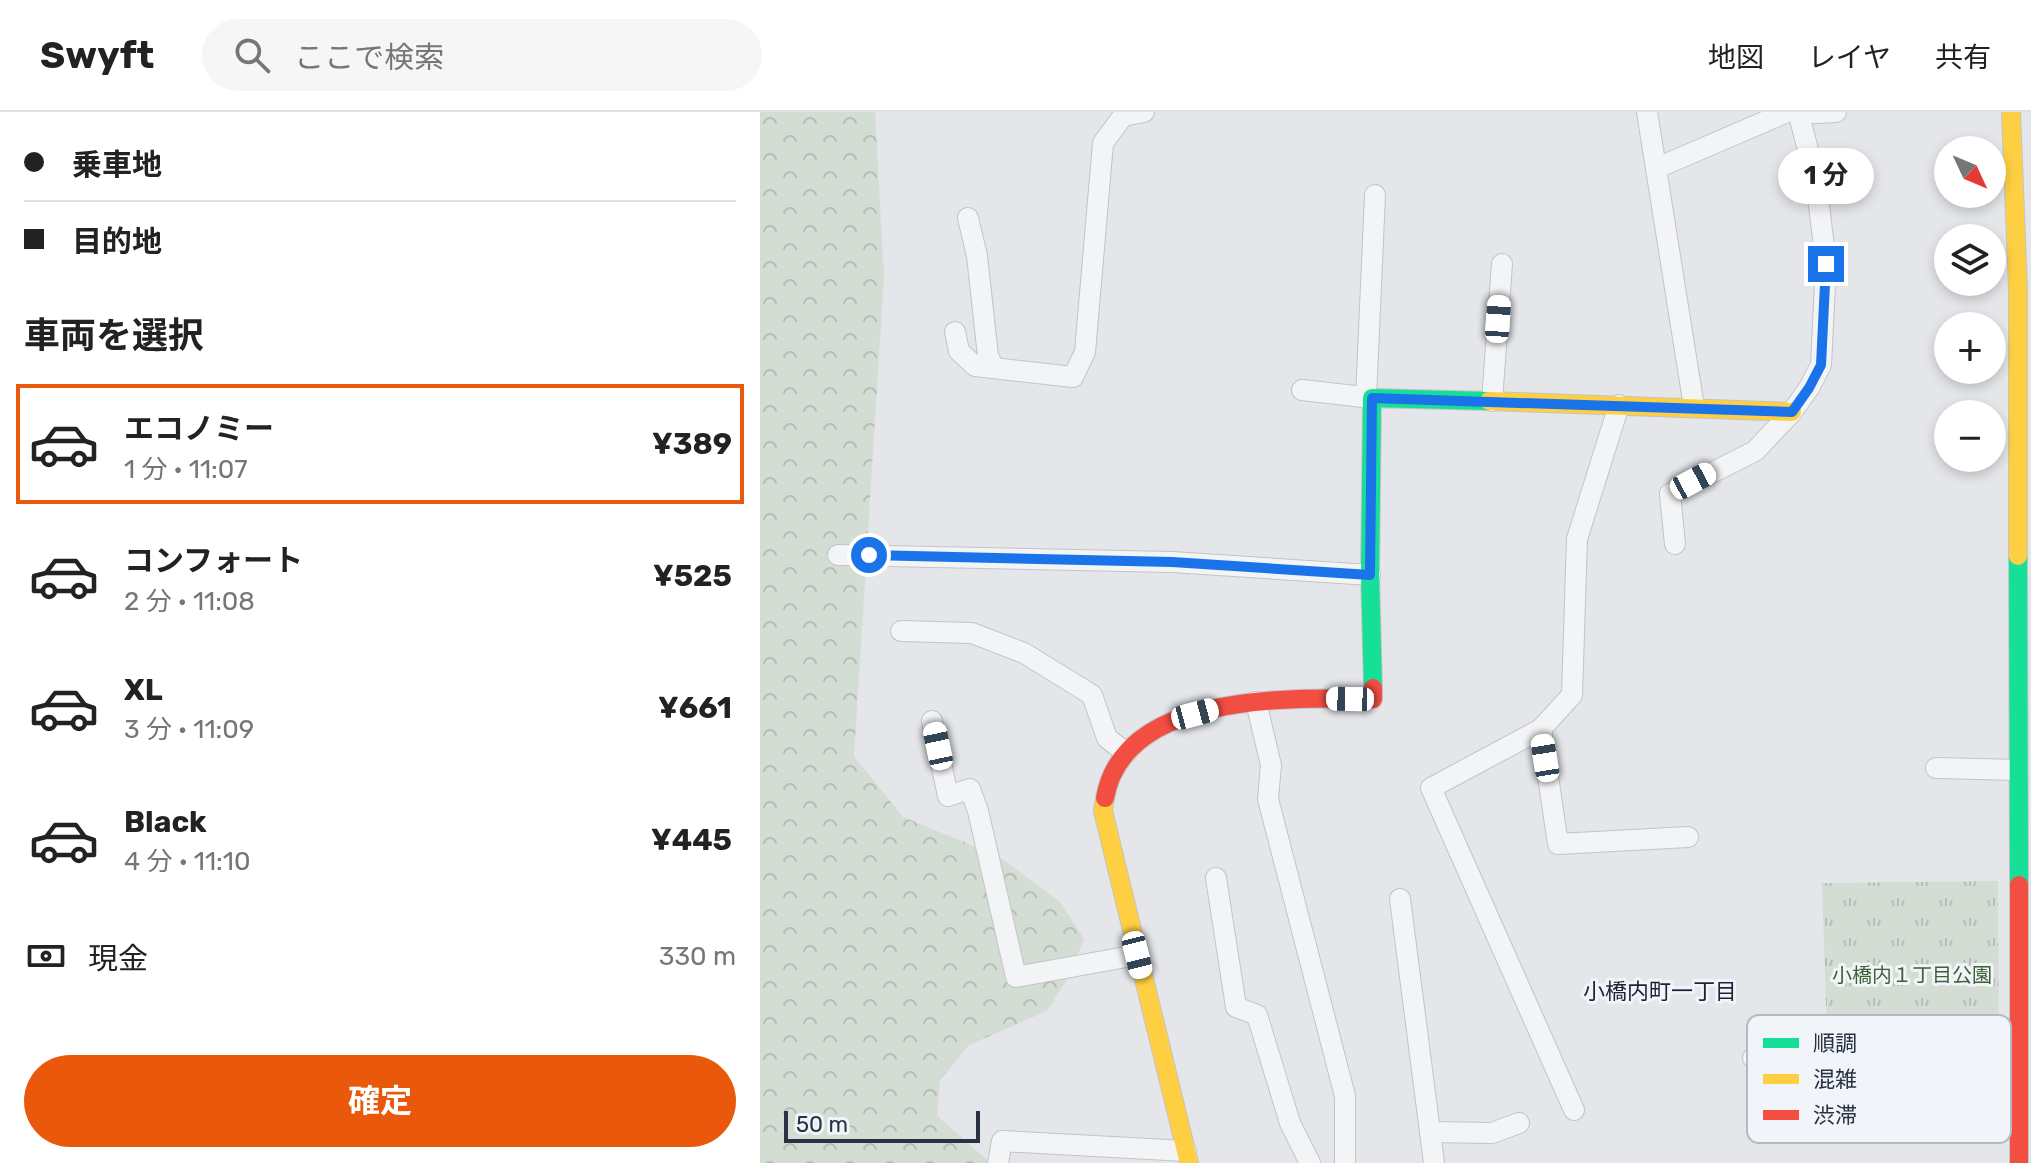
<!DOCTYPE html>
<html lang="ja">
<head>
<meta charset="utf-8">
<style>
  body { margin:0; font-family:Rubik,"Noto Sans JP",sans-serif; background:#f6f6f6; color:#222; height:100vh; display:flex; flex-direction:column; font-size:30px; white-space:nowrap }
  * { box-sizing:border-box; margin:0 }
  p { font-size:26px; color:#767676 }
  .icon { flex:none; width:44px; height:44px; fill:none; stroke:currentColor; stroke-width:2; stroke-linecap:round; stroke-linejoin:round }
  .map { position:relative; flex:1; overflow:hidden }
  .drawer { display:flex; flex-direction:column; background:#fff; width:760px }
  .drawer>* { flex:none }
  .guide { display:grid; align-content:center; height:176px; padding:0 24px; background:#fff }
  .needle { width:52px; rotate:134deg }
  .controls { position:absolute; left:1174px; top:24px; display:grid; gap:16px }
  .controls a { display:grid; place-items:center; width:72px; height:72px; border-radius:50%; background:#fff; box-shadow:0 4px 12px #0003; font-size:40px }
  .scale { position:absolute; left:24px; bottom:20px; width:196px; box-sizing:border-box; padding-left:8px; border:4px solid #293243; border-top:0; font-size:22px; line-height:28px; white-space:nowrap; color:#293243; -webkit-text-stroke:6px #f1f4f8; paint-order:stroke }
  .end { position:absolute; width:36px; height:36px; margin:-18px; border:10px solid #1a73e8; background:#fff; box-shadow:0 0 0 4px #fff }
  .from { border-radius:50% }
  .bubble { position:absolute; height:56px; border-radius:28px; background:#fff; box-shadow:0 4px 12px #0003; font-size:26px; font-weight:700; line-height:56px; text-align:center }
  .car { position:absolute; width:24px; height:48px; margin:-24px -12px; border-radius:10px; box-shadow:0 0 6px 2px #0007; background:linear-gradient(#fff 24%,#345 0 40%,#fff 0 76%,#345 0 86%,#fff 0) }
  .guide b { display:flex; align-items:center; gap:28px; height:76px; font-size:30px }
  .guide b+b { border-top:2px solid #e0e0e0 }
  .guide i { width:20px; height:20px; background:#222 }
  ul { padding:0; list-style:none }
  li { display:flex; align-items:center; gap:24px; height:120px; margin:0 16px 12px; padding:0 8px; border:4px solid transparent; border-radius:0px }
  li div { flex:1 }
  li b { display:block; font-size:30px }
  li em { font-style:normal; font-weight:700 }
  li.selected { border-color:#ea580c }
  li>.icon { width:72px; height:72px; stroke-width:1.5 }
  h2 { padding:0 24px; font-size:36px; line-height:96px }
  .pay { display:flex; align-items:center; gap:20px; height:88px; padding:0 24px; font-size:30px }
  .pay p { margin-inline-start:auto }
  .button { display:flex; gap:16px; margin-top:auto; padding:16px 24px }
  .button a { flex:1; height:92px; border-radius:48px; background:#ea580c; color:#fff; font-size:32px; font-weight:700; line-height:92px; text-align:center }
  header { display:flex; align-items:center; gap:48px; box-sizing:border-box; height:112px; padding:0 40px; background:#fff; border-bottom:2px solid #e0e0e0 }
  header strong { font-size:38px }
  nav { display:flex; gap:44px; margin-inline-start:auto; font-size:28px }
  .search { width:560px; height:72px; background:#f6f6f6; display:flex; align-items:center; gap:20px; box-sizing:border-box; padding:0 28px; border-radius:44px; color:#767676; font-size:30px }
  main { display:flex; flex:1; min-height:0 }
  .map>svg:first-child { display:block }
  .forest { fill:url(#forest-crowns) }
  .park { fill:url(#park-tufts) }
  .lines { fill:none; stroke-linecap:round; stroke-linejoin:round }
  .street-casing { stroke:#c2c4c7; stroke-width:22 }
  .fast-casing { stroke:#c2c4c7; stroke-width:20 }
  .slow-casing { stroke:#c2c4c7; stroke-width:20 }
  .jam-casing { stroke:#c2c4c7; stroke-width:20 }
  .street { stroke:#f3f4f6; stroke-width:20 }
  .fast { stroke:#16e098; stroke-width:18 }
  .slow { stroke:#ffcf43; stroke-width:18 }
  .jam { stroke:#f24e42; stroke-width:18 }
  .route { stroke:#1a73e8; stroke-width:10 }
  .labels { text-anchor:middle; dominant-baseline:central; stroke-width:6; stroke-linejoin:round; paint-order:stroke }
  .park-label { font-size:20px; fill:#3d6036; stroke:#f1f4f8 }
  .neighbourhood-label { font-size:22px; fill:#1b2334; stroke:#f1f4f8 }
  .key { fill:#f1f4f8; stroke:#b5bac2; stroke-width:2 }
  .key-label { font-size:22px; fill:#293243 }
</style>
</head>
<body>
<header>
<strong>Swyft</strong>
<div class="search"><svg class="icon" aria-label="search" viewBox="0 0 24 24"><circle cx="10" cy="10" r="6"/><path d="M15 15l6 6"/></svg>ここで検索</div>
<nav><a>地図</a><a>レイヤ</a><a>共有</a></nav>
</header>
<main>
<section class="drawer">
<div class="guide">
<b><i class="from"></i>乗車地</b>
<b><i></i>目的地</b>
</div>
<h2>車両を選択</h2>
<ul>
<li class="selected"><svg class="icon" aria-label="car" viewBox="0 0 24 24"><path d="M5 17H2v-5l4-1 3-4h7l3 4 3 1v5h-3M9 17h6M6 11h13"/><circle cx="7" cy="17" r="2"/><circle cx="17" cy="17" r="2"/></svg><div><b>エコノミー</b><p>1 分 · 11:07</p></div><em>¥389</em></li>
<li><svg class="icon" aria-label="car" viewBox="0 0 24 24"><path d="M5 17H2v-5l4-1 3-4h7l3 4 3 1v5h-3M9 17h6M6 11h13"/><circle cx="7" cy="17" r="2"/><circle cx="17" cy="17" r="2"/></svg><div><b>コンフォート</b><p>2 分 · 11:08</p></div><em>¥525</em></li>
<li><svg class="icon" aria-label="car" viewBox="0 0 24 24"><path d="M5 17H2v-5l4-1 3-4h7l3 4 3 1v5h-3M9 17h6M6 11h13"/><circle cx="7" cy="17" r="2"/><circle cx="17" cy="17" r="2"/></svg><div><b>XL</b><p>3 分 · 11:09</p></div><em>¥661</em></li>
<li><svg class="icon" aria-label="car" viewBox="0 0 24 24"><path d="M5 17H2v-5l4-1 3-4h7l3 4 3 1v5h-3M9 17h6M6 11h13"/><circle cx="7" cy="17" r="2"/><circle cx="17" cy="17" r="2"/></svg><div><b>Black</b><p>4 分 · 11:10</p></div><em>¥445</em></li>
</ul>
<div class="pay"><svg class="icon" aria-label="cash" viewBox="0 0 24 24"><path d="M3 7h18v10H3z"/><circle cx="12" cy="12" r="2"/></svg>現金<p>330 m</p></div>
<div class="button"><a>確定</a></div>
</section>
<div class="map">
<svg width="1271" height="1051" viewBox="0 0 1271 1051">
  <defs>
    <pattern id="forest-crowns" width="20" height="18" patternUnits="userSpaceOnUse" patternTransform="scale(2)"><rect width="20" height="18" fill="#d4ddd4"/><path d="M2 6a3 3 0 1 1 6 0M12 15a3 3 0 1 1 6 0" fill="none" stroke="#b6beb7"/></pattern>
    <pattern id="park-tufts" width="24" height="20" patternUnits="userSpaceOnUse" patternTransform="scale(2)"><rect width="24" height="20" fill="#d4ddd4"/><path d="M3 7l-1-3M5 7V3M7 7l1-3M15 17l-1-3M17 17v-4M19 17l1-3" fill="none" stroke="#b6beb7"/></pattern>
  </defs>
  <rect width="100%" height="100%" fill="#e4e6e9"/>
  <polygon class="forest" points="0,0 115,0 124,165 94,644 143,705 238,744 300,790 324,827 308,866 287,899 209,933 180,968 177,1004 231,1051 0,1051"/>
  <polygon class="park" points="1238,769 1239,955 1068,955 1062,771"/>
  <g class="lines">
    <defs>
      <g id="street">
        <polyline points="887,0 934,295"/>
        <polyline points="1038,2 1076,0"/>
        <polyline points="897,56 1027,0"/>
        <polyline points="208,106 217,144 228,244 234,256"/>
        <polyline points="195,220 199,239 215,254 313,265 325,240 343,31 363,4 384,0"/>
        <polyline points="542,278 612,286"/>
        <polyline points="606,286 615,83"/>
        <polyline points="732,289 742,152"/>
        <polyline points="915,432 910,382 995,339 1032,300 1049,276 1061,253 1066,152 1056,68 1038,0"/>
        <polyline points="78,443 412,450 610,463"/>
        <polyline points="141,519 212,521 264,541 332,583 347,626 366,641"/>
        <polyline points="496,590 511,653 508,687 585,984 585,1051"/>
        <polyline points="172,609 188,684 210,677 218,699 256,865 377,843"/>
        <polyline points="781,617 798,732 928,725"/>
        <polyline points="1176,656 1258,658"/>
        <polyline points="456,766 476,895 497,903 530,1011 550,1051"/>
        <polyline points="640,787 674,1051"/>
        <polyline points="993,946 1024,947 1075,962 1258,965"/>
        <polyline points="814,998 671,676 781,617 812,583 817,427 859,293"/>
        <polyline points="670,1020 732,1021 759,1011"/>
        <polyline points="238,1051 242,1029 426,1039"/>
      </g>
      <g id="fast">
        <polyline points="1258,444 1259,773"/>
        <polyline points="613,576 610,463 612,286 729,289"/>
      </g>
      <g id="slow">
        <polyline points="1251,0 1258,178 1258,444"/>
        <polyline points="729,289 1032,300"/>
        <polyline points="345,686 343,699 429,1051"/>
      </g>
      <g id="jam">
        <path d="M345,686C364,579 532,586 613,587V576"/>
        <polyline points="1259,773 1259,1051"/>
      </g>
    </defs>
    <use href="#street" class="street-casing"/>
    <use href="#fast" class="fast-casing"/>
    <use href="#slow" class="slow-casing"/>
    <use href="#jam" class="jam-casing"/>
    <use href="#street" class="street"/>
    <use href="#fast" class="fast"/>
    <use href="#slow" class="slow"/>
    <use href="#jam" class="jam"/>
  </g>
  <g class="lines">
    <polyline class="route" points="109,443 412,450 610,463 612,286 1032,300 1049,276 1061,253 1066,152"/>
  </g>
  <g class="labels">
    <g class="park-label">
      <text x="1152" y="863">小橋内１丁目公園</text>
    </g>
    <g class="neighbourhood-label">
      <text x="900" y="879">小橋内町一丁目</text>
    </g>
  </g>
  <rect x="987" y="903" width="264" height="128" rx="12" class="key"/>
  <rect x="1003" y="926" width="36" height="10" fill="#16e098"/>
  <rect x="1003" y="962" width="36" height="10" fill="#ffcf43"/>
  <rect x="1003" y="998" width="36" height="10" fill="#f24e42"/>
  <g class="key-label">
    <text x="1053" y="939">順調</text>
    <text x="1053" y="975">混雑</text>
    <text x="1053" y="1011">渋滞</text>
  </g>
</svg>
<div class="controls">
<a><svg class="needle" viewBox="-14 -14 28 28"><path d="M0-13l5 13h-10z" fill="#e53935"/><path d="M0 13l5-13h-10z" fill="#767676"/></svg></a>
<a><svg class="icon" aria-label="layers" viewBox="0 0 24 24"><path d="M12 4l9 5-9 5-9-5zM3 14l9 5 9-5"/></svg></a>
<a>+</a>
<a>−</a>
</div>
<div class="scale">50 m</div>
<i class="end from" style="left:109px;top:443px"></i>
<i class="end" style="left:1066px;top:152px"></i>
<div class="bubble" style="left:1018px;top:36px;width:96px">1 分</div>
<i class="car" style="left:738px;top:207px;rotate:4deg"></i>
<i class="car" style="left:933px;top:369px;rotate:62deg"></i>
<i class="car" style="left:590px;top:587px;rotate:271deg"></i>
<i class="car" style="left:435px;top:602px;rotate:75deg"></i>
<i class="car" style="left:178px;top:634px;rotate:348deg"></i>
<i class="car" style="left:785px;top:646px;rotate:351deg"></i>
<i class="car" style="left:377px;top:843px;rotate:166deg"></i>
</div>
</main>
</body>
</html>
